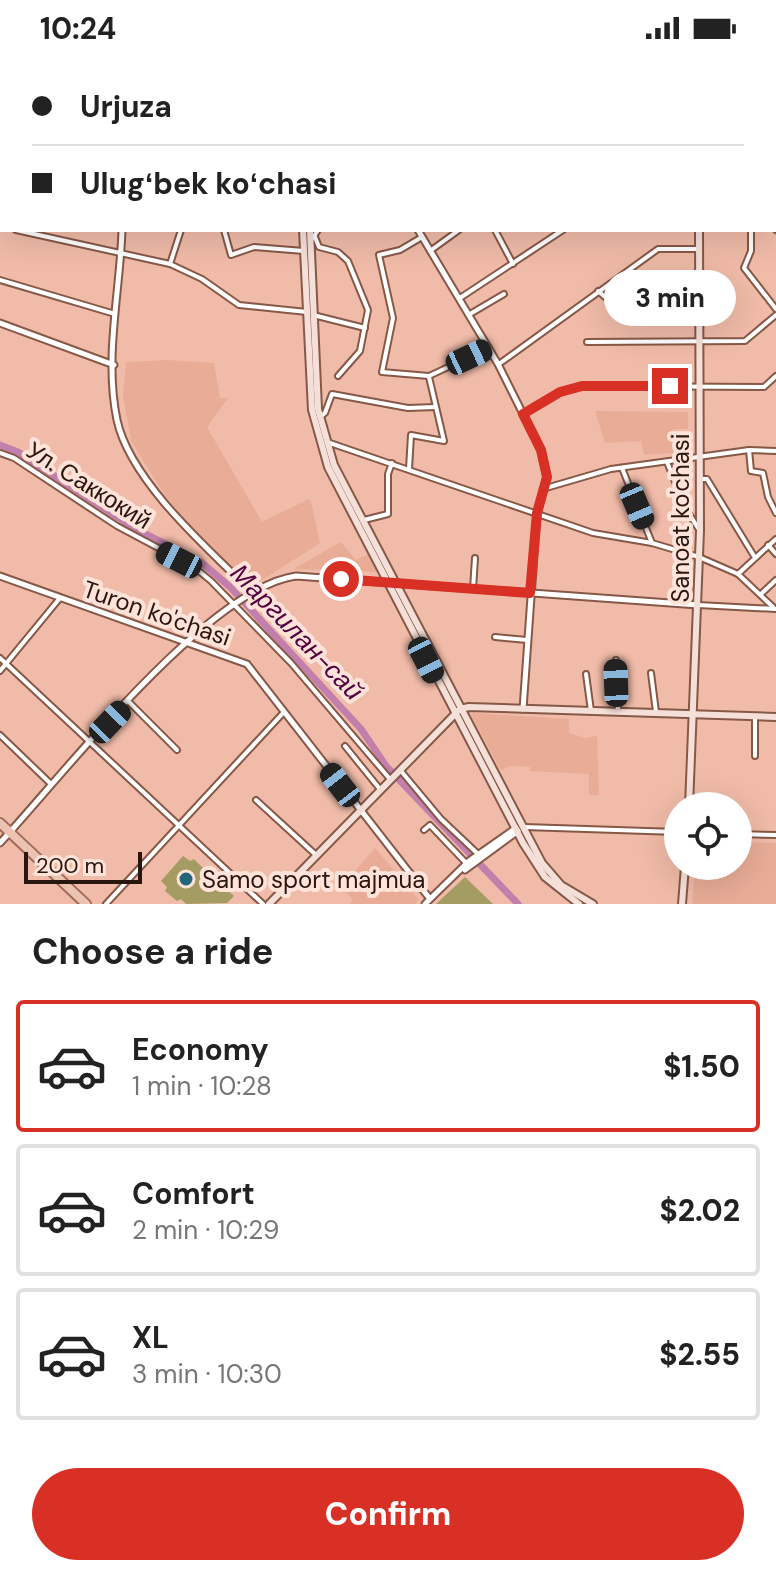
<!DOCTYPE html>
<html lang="en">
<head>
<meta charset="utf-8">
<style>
  body { margin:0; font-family:"DM Sans",sans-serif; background:#f6f6f6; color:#222; height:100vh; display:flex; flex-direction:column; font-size:30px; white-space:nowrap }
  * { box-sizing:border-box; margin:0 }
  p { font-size:26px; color:#767676 }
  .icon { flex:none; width:44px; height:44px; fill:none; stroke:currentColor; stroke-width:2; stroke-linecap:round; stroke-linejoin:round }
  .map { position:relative; height:848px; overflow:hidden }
  .panel { display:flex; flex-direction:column; background:#fff; flex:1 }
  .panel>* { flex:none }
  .banner { position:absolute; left:0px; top:0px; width:776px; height:176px; box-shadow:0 8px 32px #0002; display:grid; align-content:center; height:176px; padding:0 32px; background:#fff }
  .fabs { position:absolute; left:664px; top:736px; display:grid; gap:16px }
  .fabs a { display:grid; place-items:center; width:88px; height:88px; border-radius:50%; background:#fff; box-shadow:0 8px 32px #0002; font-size:40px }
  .scale { position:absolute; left:24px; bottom:20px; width:118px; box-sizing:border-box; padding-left:8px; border:4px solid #29160f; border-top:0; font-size:22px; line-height:28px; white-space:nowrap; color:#29160f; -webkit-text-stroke:6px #ffe3d9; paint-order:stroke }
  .end { position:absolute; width:36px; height:36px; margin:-18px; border:10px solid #d93025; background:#fff; box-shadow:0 0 0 4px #fff }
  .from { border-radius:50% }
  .bubble { position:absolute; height:56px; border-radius:28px; background:#fff; box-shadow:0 8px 32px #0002; font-size:26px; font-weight:800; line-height:56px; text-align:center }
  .car { position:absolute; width:24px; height:48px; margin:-24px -12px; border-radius:10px; box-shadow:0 0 6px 2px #0007; background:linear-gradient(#222 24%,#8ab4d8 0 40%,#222 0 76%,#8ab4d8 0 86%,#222 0) }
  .banner b { display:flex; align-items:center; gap:28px; height:76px; font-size:30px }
  .banner b+b { border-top:2px solid #e0e0e0 }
  .banner i { width:20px; height:20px; background:#222 }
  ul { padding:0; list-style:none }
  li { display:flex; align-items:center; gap:24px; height:132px; margin:0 16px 12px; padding:0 16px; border:4px solid #e0e0e0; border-radius:8px }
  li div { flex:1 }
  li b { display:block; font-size:30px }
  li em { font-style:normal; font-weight:800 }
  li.on { border-color:#d93025 }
  li>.icon { width:72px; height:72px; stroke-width:1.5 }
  h2 { padding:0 32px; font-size:36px; line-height:96px }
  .cta { display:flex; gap:16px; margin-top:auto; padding:16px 32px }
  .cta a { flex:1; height:92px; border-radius:48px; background:#d93025; color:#fff; font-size:32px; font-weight:800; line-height:92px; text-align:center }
  .status { display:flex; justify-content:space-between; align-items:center; height:56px; padding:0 40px; background:#fff; direction:ltr }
  .status svg { height:22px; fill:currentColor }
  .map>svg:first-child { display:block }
  .built { fill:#e9ad97 }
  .green { fill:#a59c64 }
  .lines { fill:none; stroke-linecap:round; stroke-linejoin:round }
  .river { stroke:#c27fab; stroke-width:7 }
  .minor-casing { stroke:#865847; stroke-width:8 }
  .tertiary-casing { stroke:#865847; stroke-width:9 }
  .secondary-casing { stroke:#865847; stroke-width:10 }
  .primary-casing { stroke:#9f6b58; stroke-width:12 }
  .trunk-casing { stroke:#9f6b58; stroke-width:13 }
  .minor { stroke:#fff; stroke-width:4 }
  .tertiary { stroke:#fff; stroke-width:5 }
  .secondary { stroke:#f5e0d9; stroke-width:6 }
  .primary { stroke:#ecc2b3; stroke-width:8 }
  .trunk { stroke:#e6ae9a; stroke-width:9 }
  .route { stroke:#d93025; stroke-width:10 }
  .poi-dot { fill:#236579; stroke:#ffe3d9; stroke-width:3 }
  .labels { text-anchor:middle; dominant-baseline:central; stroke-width:8; stroke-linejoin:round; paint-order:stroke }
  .street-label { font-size:24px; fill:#29160f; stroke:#ffe3d9 }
  .poi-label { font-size:24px; fill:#29160f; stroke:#ffe3d9; text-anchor:start }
  .water-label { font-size:26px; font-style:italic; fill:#52003f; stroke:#ffe3d9 }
</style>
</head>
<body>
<div class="status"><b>10:24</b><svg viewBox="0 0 49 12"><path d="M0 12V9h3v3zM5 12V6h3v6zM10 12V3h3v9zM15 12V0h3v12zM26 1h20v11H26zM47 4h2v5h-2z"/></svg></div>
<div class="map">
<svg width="776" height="848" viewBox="0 0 776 848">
  <rect width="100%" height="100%" fill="#f0bba8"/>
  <g class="built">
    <polygon points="167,304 214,307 220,342 228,342 207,371 262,466 309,443 311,446 320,487 256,528 249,529 194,476 166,441 131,385 123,340 126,306"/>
    <polygon points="595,355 688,356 688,373 673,373 674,397 644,399 641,385 605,387"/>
    <polygon points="341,486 356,504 368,498 379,516 293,513"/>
    <polygon points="474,657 569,663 569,677 585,682 597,680 599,739 589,739 589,718 530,715 530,711 509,710 501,715 471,659"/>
    <polygon points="738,786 776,787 776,848 692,848 695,810 738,810"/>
    <polygon points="375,792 419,844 415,848 350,848 353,844 341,831"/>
  </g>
  <g class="green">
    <polygon points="183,800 190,805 194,803 205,814 204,818 211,825 214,822 234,840 227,847 186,848 181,843 177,845 165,835 167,831 161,825"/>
    <polygon points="465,821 493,848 436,848"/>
  </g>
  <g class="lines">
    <polyline class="river" points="0,389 18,396 134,472 201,506 230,531 361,673 386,710 518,848"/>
    <defs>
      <g id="minor">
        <polyline points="204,0 204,2"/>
        <polyline points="248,0 249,2"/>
        <polyline points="52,2 52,0"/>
        <polyline points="403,2 404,0"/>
        <polyline points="499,2 500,0"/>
        <polyline points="765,2 766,0"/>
        <polyline points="0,117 2,117"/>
        <polyline points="0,170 2,171"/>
        <polyline points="774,171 776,174"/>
        <polyline points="16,174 170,208 202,223 239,249 307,256"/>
        <polyline points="224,174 231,199 254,191 304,195"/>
        <polyline points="495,174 513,208"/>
        <polyline points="751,174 751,195 744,212 776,253"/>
        <polyline points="315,181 319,191 338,196 348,205 368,254 360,295 338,320"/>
        <polyline points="422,181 400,194 379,199 393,262 382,316 429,320 489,292"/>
        <polyline points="313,182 318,174"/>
        <polyline points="430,195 459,174"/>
        <polyline points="170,208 181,174"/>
        <polyline points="0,224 115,258"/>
        <polyline points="598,235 605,241 699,243"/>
        <polyline points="460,242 563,174"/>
        <polyline points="470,258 504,238"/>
        <polyline points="313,259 365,272"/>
        <polyline points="587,286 745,285 776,259"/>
        <polyline points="499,308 658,193 699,193"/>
        <polyline points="523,358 560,336 582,330 764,331 776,320"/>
        <polyline points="320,361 325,357 332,338 408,352 435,351"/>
        <polyline points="327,386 593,477 652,487 699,501 738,518 773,551"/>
        <polyline points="749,394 751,415 763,417 768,441 776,457"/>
        <polyline points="0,397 14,402 117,470 194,511 211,525 291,607 389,722"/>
        <polyline points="667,406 686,453 698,472"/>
        <polyline points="622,412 652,487"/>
        <polyline points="409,413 411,379 444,385 429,321"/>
        <polyline points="700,423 707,423 754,500"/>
        <polyline points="546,432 611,413 749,394 776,395"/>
        <polyline points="364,464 388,458 388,418 392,407"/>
        <polyline points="768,489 776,498"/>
        <polyline points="738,518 776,483"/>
        <polyline points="473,533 475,502"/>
        <polyline points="761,538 776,524"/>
        <polyline points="698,549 776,553"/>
        <polyline points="495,581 527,584"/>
        <polyline points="0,602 263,848"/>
        <polyline points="616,604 618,655"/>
        <polyline points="0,615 60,542"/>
        <polyline points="651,617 656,656"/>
        <polyline points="586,618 591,655"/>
        <polyline points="129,646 177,694"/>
        <polyline points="755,661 755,700"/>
        <polyline points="0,679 51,728"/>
        <polyline points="345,690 379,732"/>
        <polyline points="401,715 441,763 478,798"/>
        <polyline points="256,744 316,799"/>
        <polyline points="524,771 678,776"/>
        <polyline points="424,774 430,769 467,808"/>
        <polyline points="738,778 776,779"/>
        <polyline points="106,848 284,656"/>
      </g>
      <g id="tertiary">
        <polyline points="339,0 340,2"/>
        <polyline points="124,2 124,0"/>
        <path d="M122,174C120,237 104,301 117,364C130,425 209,494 252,536"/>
        <polyline points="418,174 498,308 541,394 547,421 537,457 523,653"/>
        <polyline points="0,267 114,309"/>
        <polyline points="0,520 247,608 430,843"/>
        <path d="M0,787C63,719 208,532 296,520L698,549"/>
        <polyline points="465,814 518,775"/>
        <polyline points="425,848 469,805 516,772"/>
      </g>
      <g id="secondary">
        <polyline points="293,0 293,2"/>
        <polyline points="299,0 299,2"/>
        <polyline points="698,0 699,2"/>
        <polyline points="303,174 312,354 328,411 523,787 545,821 579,848"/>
        <polyline points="310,174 318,353 334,409 542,807 561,829 593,848"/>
        <polyline points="689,750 700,475 699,174"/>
        <polyline points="269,848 460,653 469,651 776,661"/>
        <polyline points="682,848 685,810"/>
      </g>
      <polyline id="primary" points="0,767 86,848"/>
      <g id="trunk">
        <polyline points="636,0 641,2"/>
        <polyline points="656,0 661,2"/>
        <polyline points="774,56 776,58"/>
        <polyline points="774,64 776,65"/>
      </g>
    </defs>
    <use href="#minor" class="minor-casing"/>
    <use href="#tertiary" class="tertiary-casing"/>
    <use href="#secondary" class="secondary-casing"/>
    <use href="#primary" class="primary-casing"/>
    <use href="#trunk" class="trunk-casing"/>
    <use href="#minor" class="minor"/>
    <use href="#tertiary" class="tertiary"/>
    <use href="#secondary" class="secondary"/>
    <use href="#primary" class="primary"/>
    <use href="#trunk" class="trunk"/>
  </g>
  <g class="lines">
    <polyline class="route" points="341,523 530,537 537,457 547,421 541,394 523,358 560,336 582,330 670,330"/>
  </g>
  <circle class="poi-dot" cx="186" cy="823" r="8"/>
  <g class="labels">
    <g class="street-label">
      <text transform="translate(89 429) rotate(32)">Ул. Саккокий</text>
      <text transform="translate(680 462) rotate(-90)">Sanoat ko'chasi</text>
      <text transform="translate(157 557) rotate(19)">Turon ko'chasi</text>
    </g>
    <g class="poi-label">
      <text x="202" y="823">Samo sport majmua</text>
    </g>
    <g class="water-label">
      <text transform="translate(297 576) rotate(46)">Маргилан-сай</text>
    </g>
  </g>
</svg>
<div class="fabs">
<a><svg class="icon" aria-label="locate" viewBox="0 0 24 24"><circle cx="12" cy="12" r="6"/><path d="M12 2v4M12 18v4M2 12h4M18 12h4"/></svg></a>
</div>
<div class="scale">200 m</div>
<i class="end from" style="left:341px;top:523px"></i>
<i class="end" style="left:670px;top:330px"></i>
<div class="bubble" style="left:604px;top:214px;width:132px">3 min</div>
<i class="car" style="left:469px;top:301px;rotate:65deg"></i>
<i class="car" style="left:637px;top:450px;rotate:157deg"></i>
<i class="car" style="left:179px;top:504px;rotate:297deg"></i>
<i class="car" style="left:426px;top:604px;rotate:153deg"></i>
<i class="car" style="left:616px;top:627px;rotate:358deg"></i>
<i class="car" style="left:110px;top:666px;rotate:44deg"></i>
<i class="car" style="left:340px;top:729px;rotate:322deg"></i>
<div class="banner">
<b><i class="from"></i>Urjuza</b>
<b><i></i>Ulugʻbek koʻchasi</b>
</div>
</div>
<section class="panel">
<h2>Choose a ride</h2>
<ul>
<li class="on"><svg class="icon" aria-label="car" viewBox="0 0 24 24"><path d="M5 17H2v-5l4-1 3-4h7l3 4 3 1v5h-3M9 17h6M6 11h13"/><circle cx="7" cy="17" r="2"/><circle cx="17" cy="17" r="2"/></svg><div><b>Economy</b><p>1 min · 10:28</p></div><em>$1.50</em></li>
<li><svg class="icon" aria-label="car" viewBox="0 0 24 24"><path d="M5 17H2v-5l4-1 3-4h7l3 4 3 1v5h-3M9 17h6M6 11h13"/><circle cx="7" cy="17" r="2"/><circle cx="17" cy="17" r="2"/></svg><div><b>Comfort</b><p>2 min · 10:29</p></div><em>$2.02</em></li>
<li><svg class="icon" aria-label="car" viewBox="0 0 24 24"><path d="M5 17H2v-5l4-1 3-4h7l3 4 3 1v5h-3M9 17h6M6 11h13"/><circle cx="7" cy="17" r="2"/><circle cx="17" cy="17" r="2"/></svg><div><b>XL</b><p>3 min · 10:30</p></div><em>$2.55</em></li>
</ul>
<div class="cta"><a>Confirm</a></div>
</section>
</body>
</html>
